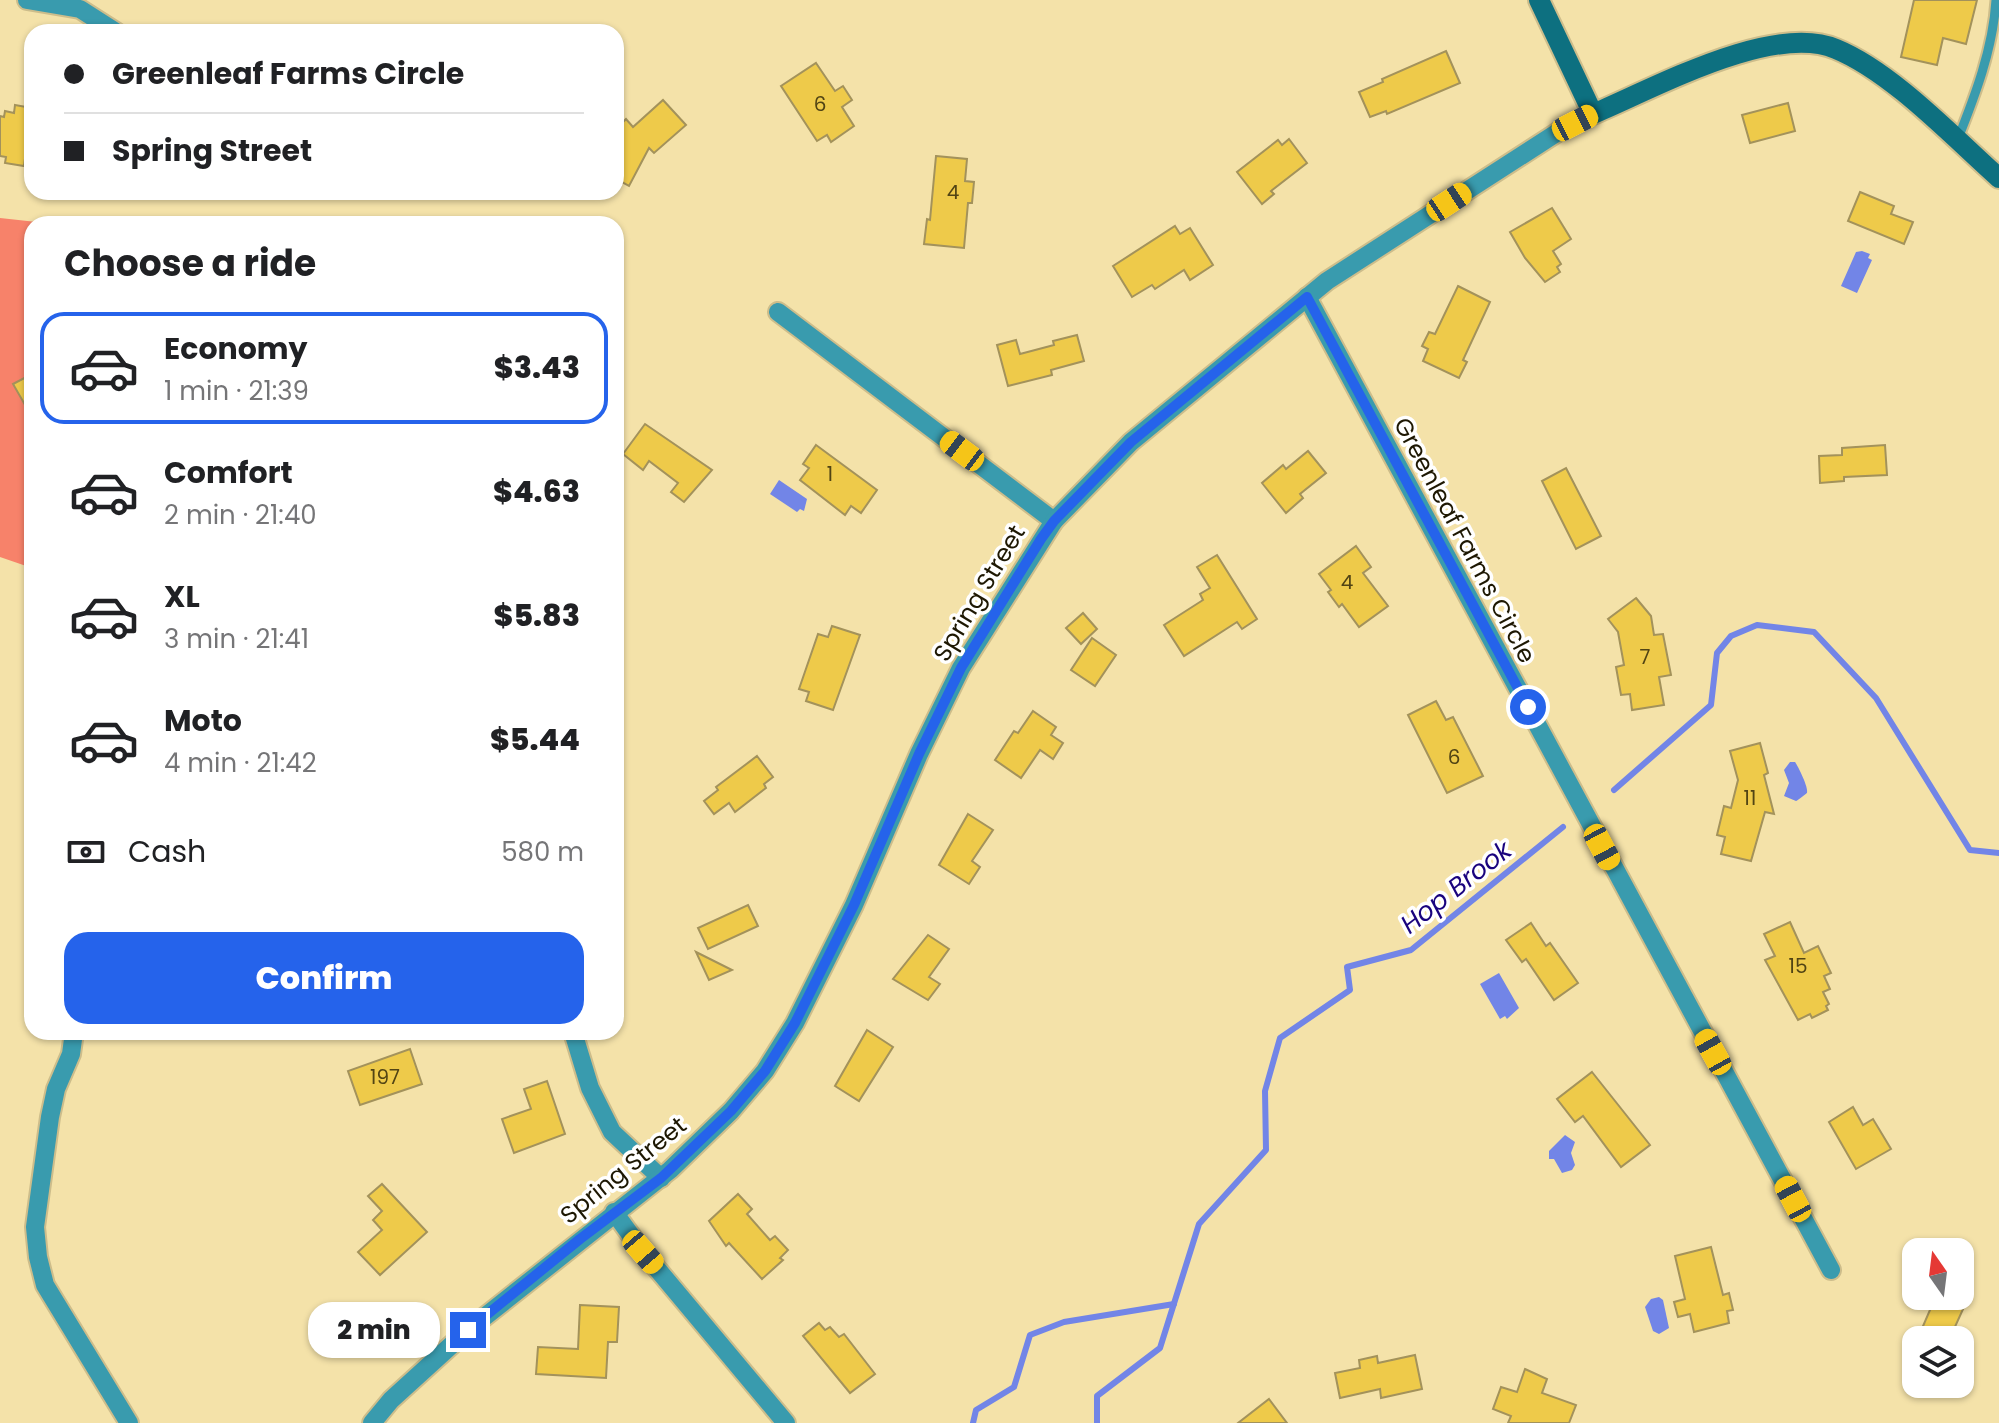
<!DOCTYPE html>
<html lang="en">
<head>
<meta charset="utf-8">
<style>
  body { margin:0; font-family:Poppins,sans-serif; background:#f6f6f6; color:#202124; height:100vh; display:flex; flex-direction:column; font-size:30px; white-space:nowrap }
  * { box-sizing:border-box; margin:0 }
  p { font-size:26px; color:#757577 }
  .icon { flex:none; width:44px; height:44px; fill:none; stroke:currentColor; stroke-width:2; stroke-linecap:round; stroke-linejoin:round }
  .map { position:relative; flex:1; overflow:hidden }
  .panel { position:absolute; left:24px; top:216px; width:600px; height:824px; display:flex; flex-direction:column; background:#fff; border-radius:24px; box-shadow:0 2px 6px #0004 }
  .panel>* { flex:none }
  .hud { position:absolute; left:24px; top:24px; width:600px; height:176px; border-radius:24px; box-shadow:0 2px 6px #0004; display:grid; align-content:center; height:176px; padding:0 40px; background:#fff }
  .needle { width:52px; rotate:346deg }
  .controls { position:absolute; left:1902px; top:1238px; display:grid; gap:16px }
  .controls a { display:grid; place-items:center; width:72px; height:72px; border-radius:16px; background:#fff; box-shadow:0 2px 6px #0004; font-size:40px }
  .end { position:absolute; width:36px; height:36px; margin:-18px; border:10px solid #2563eb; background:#fff; box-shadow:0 0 0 4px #fff }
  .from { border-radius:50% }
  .bubble { position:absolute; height:56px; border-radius:24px; background:#fff; box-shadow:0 2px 6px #0004; font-size:26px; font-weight:800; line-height:56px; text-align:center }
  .car { position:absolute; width:24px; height:48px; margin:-24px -12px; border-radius:10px; box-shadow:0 0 6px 2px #0007; background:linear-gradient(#f5c518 24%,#345 0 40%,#f5c518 0 76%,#345 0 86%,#f5c518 0) }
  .hud b { display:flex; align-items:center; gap:28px; height:76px; font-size:30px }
  .hud b+b { border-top:2px solid #e0e0e0 }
  .hud i { width:20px; height:20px; background:#202124 }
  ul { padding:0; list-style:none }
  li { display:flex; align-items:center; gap:24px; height:112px; margin:0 16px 12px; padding:0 24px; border:4px solid transparent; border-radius:24px }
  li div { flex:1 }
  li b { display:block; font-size:30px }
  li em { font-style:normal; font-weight:800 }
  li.selected { border-color:#2563eb }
  li>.icon { width:72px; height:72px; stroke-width:1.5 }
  h2 { padding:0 40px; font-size:36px; line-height:96px }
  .pay { display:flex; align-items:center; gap:20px; height:88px; padding:0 40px; font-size:30px }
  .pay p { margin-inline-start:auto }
  .action { display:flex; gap:16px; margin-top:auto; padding:16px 40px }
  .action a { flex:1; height:92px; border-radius:24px; background:#2563eb; color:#fff; font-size:32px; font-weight:800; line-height:92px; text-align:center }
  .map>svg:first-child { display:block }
  .forest { fill:#f7826a }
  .water { fill:#7285e7 }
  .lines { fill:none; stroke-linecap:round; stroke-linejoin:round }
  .stream { stroke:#7285e7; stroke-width:6 }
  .building { fill:#eeca4a; stroke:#a3925b; stroke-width:2 }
  .lane-casing { stroke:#cdbd8b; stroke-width:13 }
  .street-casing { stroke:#cdbd8b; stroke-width:22 }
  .secondary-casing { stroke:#cdbd8b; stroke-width:24 }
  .lane { stroke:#399bae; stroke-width:9 }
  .street { stroke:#399bae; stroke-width:18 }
  .secondary { stroke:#0d7080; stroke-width:20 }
  .route { stroke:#2563eb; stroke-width:10 }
  .labels { text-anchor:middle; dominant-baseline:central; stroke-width:7; stroke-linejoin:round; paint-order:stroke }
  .number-label { font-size:20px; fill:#514414 }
  .street-label { font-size:24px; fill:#1d1702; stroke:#fff }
  .water-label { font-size:26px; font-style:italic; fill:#19037e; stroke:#fff }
</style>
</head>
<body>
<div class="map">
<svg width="1999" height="1423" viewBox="0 0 1999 1423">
  <rect width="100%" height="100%" fill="#f4e2a9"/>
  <polygon class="forest" points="0,218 55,224 32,224 32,568 0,557"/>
  <g class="water">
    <polygon points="1862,251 1870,254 1868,258 1872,260 1857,293 1841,286 1856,252"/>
    <polygon points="779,480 807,499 804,511 800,509 797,512 770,494"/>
    <path d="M1790,762H1795C1798,766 1809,788 1807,793C1807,793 1797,801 1796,801L1784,796L1789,783L1784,770Z"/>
    <polygon points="1499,973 1519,1008 1507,1019 1505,1016 1500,1019 1480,984"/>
    <polygon points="1565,1135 1575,1142 1571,1153 1575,1165 1572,1170 1562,1173 1554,1159 1549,1159 1549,1151"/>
    <polygon points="1659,1297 1663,1300 1669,1328 1659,1334 1653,1331 1645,1307 1651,1299"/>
  </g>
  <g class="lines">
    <g class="stream">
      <polyline points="1614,790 1711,705 1717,653 1731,636 1757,625 1814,632 1876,698 1970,850 1999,853"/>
      <polyline points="973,1423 976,1410 1014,1387 1030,1335 1064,1322 1174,1304"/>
      <polyline points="1097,1423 1097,1396 1160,1348 1199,1224 1266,1150 1265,1091 1280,1038 1350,990 1347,967 1411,950 1563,827"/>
    </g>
  </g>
  <g class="building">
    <polygon points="1914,0 1977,0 1966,44 1943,38 1937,65 1901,57"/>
    <polygon points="1446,51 1460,83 1387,114 1386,111 1370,117 1359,92 1383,82 1382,79"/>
    <polygon points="816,63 835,91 843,86 852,100 842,107 854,126 831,142 827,135 817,141 781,86"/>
    <polygon points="663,100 686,125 654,153 649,148 629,186 616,179 616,129 626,119 633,127"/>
    <polygon points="1788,103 1795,131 1750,143 1742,115"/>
    <polygon points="15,105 32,108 24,166 5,163 6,157 0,156 0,116 4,117 5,111 14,113"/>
    <polygon points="1289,139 1307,163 1271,191 1274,194 1262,204 1237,172 1278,140 1282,145"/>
    <polygon points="936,156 967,159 965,181 974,182 972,203 968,203 964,248 924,244 927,219 930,220"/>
    <polygon points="1860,192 1894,206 1891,214 1913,222 1904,244 1848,221"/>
    <polygon points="1552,208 1571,239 1553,251 1561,264 1557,267 1560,272 1545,282 1525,258 1510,232"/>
    <polygon points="1175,226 1180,234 1190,228 1213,265 1190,280 1184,270 1155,289 1152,285 1132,297 1113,266"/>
    <polygon points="1458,286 1490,302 1463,360 1467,362 1459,378 1423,361 1428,349 1422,346 1429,332 1435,334"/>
    <polygon points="1077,335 1084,361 1051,370 1052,375 1008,386 997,345 1016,340 1020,354 1054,345 1053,341"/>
    <polygon points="32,374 32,417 13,384"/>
    <polygon points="645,424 712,470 684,502 671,492 678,483 649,461 643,470 623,454"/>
    <polygon points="816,445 877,490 861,513 851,506 845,515 800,480 809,468 803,464"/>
    <polygon points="1885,445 1887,475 1844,477 1844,481 1820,483 1819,456 1842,455 1842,448"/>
    <polygon points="1308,451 1326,473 1300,494 1303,498 1286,513 1262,483 1283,465 1286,469"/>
    <polygon points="1566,468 1601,536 1576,549 1542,481"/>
    <polygon points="1356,546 1371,567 1363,573 1388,606 1359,627 1342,604 1339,607 1328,592 1331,590 1319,574"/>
    <polygon points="1217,555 1257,619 1242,629 1237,622 1184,656 1164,625 1203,600 1200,594 1210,588 1197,567"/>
    <polygon points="1636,598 1651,616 1654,635 1663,634 1671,675 1659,677 1664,705 1632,710 1630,694 1621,695 1616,667 1624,665 1618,632 1608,619"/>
    <polygon points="1083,613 1097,629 1081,644 1066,628"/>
    <polygon points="832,626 860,635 833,710 806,701 809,692 799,689 818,634 828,637"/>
    <polygon points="1092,638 1116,655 1095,686 1071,670"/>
    <polygon points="1436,701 1446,720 1453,717 1483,776 1447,793 1408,715"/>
    <polygon points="1033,711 1056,727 1051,735 1063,743 1053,759 1040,750 1021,778 995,760 1014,731 1018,733"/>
    <polygon points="1760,743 1768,773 1764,775 1774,814 1765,812 1751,861 1721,854 1725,837 1717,835 1724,806 1731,808 1738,780 1730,751"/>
    <polygon points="757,756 773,777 764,784 766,788 735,812 729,803 714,814 704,801 718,790 716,787"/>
    <polygon points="968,814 993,830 972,861 980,867 969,884 939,865"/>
    <polygon points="748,905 758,926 708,949 698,928"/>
    <polygon points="1790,922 1804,953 1818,946 1831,973 1824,976 1830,989 1823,992 1829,1004 1826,1006 1828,1010 1812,1018 1810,1014 1798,1020 1765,960 1775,956 1764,934"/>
    <polygon points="1531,923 1546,946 1550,943 1578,983 1554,1000 1526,959 1522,962 1506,940"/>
    <polygon points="928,935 949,949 929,977 940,984 928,1000 893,979"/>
    <polygon points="696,952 732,970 709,980"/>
    <polygon points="867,1030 893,1047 859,1101 835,1086"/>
    <polygon points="410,1049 422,1084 360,1105 348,1071"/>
    <polygon points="1592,1072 1650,1145 1621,1167 1583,1116 1575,1122 1557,1099"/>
    <polygon points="547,1081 565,1134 514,1153 502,1119 531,1109 524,1089"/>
    <polygon points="1853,1107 1863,1125 1873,1119 1891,1149 1856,1169 1829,1122"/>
    <polygon points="382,1184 427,1232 380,1275 358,1252 382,1230 373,1220 382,1211 368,1196"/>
    <polygon points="738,1194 752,1209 747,1214 770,1240 775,1236 788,1250 780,1258 783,1260 762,1279 729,1243 726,1246 709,1221"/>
    <polygon points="1711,1247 1723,1295 1729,1293 1733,1310 1727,1311 1729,1323 1694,1332 1690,1314 1678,1317 1674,1302 1685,1299 1675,1256"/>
    <polygon points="1936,1296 1969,1296 1949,1340 1917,1340"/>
    <polygon points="580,1305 619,1307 617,1342 608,1342 606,1378 536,1374 538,1347 578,1349"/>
    <polygon points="819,1323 825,1330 830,1327 839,1337 844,1334 875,1374 850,1393 803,1336"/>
    <polygon points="1415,1355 1422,1389 1381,1398 1380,1389 1340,1398 1335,1373 1360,1368 1359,1360 1377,1356 1378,1363"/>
    <polygon points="1525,1369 1547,1379 1542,1393 1576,1405 1569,1423 1508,1423 1511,1416 1493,1409 1501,1387 1517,1392"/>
    <polygon points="1269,1399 1287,1423 1238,1423"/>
  </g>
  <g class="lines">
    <defs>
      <path id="lane" d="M1957,141C1975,96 1993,49 1996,0"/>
      <g id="street">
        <polyline points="27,0 80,9 116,32"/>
        <polyline points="1307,297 1831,1270"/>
        <polyline points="778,312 1054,521"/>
        <polyline points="74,1032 71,1054 56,1089 50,1117 35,1227 38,1257 45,1285 129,1423"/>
        <polyline points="573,1032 590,1088 612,1132 661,1178"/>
        <polyline points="614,1212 643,1252 786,1423"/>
        <polyline points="372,1423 391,1400 468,1330 670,1170 731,1111 765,1071 795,1023 854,905 919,754 961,668 1054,521 1131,442 1327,281 1558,132 1593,114"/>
      </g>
      <path id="secondary" d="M1539,0L1593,114C1653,89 1773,22 1836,49C1892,72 1953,137 1999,178"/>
    </defs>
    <use href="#lane" class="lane-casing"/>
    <use href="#street" class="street-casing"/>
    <use href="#secondary" class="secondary-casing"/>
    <use href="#lane" class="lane"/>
    <use href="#street" class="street"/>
    <use href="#secondary" class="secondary"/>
  </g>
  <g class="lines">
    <polyline class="route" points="468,1330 580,1239 661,1178 731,1111 765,1071 795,1023 854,905 919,754 961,668 1041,539 1054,521 1131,442 1307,297 1528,707"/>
  </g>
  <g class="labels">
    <g class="number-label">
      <text x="820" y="104">6</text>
      <text x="953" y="192">4</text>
      <text x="830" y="474">1</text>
      <text x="1347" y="582">4</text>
      <text x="1645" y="657">7</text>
      <text x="1454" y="757">6</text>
      <text x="1750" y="798">11</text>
      <text x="1798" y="966">15</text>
      <text x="385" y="1077">197</text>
    </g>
    <g class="street-label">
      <text transform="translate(1465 540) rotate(62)">Greenleaf Farms Circle</text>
      <text transform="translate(979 593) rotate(-59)">Spring Street</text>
      <text transform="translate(623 1170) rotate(-39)">Spring Street</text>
    </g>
    <g class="water-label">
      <text transform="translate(1456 887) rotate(-38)">Hop Brook</text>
    </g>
  </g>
</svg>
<div class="controls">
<a><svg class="needle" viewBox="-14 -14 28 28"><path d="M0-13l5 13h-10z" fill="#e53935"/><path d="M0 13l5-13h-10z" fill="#757577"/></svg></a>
<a><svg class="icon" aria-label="layers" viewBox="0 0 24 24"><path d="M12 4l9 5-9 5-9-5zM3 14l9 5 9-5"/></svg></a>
</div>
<i class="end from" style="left:1528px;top:707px"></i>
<i class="end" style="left:468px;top:1330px"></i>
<div class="bubble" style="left:308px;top:1302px;width:132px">2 min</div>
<i class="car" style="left:1575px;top:123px;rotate:63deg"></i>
<i class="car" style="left:1449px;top:202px;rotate:57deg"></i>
<i class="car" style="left:962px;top:451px;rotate:307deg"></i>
<i class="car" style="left:1602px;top:847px;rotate:152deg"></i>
<i class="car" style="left:1713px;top:1052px;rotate:331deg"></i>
<i class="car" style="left:1793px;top:1199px;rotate:332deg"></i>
<i class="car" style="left:643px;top:1252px;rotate:139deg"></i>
<div class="hud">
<b><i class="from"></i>Greenleaf Farms Circle</b>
<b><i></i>Spring Street</b>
</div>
<section class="panel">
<h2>Choose a ride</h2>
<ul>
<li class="selected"><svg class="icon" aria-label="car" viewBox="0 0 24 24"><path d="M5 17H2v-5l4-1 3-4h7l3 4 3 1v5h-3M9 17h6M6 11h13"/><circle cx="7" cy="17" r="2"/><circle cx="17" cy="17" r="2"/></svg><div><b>Economy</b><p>1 min · 21:39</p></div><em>$3.43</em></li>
<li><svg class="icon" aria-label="car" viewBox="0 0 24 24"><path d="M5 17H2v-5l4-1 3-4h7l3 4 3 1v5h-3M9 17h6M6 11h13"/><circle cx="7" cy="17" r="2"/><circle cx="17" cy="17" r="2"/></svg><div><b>Comfort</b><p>2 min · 21:40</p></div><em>$4.63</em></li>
<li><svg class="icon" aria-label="car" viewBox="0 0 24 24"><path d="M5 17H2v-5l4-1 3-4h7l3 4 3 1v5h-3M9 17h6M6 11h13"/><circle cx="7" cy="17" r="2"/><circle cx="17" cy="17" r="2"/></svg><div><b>XL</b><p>3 min · 21:41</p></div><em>$5.83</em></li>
<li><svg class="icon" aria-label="car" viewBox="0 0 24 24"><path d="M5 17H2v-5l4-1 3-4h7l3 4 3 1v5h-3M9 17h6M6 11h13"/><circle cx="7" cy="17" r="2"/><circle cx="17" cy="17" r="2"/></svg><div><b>Moto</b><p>4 min · 21:42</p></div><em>$5.44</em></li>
</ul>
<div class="pay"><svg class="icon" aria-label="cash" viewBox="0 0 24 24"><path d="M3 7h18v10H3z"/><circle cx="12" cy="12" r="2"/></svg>Cash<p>580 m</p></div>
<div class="action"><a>Confirm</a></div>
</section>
</div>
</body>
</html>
